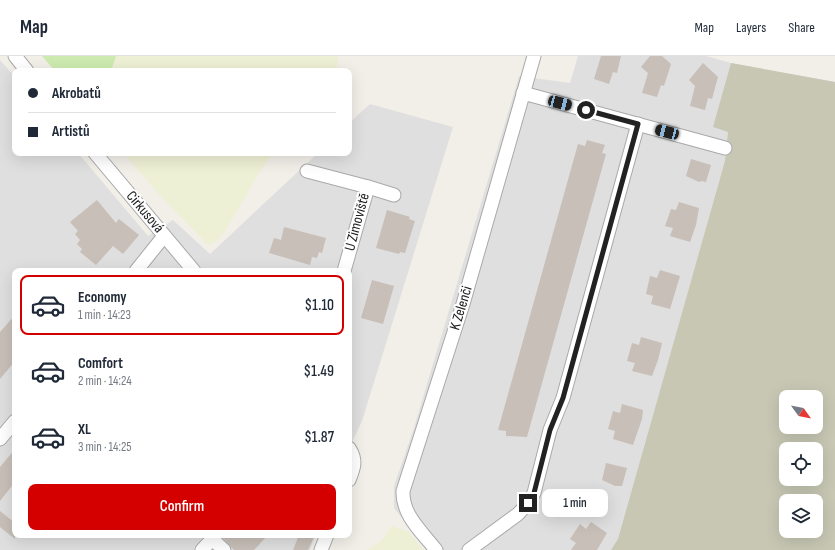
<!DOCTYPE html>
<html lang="en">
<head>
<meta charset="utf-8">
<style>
  body { margin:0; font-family:"Sofia Sans Condensed",sans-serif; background:#f6f6f7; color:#1f2937; height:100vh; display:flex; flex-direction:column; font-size:15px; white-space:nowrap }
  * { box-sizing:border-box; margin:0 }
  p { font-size:13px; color:#747a83 }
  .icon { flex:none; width:22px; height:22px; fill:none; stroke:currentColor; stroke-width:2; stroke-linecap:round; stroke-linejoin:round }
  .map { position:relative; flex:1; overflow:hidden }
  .side { position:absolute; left:12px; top:212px; width:340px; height:270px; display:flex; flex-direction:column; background:#fff; border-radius:8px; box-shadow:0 4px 16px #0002 }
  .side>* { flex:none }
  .banner { position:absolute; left:12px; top:12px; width:340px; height:88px; border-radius:8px; box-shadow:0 4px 16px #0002; display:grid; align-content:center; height:88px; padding:0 16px; background:#fff }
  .needle { width:26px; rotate:123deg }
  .tools { position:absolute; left:779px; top:334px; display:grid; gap:8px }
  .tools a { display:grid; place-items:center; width:44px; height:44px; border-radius:8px; background:#fff; box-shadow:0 4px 16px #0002; font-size:20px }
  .end { position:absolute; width:18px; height:18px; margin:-9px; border:5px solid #222; background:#fff; box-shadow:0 0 0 2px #fff }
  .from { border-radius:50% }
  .bubble { position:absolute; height:28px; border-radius:8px; background:#fff; box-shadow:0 4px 16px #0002; font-size:13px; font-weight:600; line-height:28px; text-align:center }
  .car { position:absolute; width:12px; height:24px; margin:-12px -6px; border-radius:5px; box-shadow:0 0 3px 1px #0007; background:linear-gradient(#222 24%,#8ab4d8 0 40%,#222 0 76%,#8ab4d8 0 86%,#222 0) }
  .banner b { display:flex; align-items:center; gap:14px; height:38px; font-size:15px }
  .banner b+b { border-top:1px solid #e0e1e3 }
  .banner i { width:10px; height:10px; background:#1f2937 }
  ul { padding:7px 0 0; list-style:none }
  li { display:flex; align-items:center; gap:12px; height:60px; margin:0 8px 6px; padding:0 8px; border:2px solid transparent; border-radius:8px }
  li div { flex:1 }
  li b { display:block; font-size:15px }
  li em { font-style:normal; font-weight:600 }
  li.current { border-color:#d40000 }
  li>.icon { width:36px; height:36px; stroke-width:1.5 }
  .action { display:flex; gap:8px; margin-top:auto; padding:8px 16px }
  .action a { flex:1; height:46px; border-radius:8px; background:#d40000; color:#fff; font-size:16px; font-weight:600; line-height:46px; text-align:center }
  header { display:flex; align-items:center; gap:24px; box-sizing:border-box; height:56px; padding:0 20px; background:#fff; border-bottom:1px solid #e0e1e3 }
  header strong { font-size:19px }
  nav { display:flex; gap:22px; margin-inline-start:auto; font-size:14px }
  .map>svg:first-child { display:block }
  .residential { fill:#e0dfdf; fill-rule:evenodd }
  .construction { fill:#c7c7b4; fill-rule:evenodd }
  .farmland { fill:#eef0d5 }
  .grass { fill:#cdebb0 }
  .building { fill:#c7bfb8 }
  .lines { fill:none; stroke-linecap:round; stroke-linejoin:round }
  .minor-casing { stroke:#a9a9a9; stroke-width:15 }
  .minor { stroke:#fff; stroke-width:13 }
  .route { stroke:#222; stroke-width:5 }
  .labels { text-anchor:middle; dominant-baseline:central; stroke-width:4; stroke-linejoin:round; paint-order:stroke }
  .street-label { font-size:15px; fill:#222; stroke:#fff }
</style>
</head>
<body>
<header>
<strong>Map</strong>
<nav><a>Map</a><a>Layers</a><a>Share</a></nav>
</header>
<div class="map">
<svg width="835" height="494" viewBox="0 0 835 494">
  <rect width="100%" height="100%" fill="#f2efe9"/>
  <g class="residential">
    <path d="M578,0H706L731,7L835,26V494H427L394,452V430L413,375L519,20L570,27ZM786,341H816V371H786ZM786,393H816V423H786ZM786,445H816V475H786Z"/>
    <polygon points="0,4 15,21 15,97 78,97 148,180 173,164 210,198 318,97 349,97 349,67 370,48 453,71 362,365 349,393 349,215 15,215 15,479 316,479 310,494 0,494"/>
  </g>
  <path class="construction" d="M731,7L835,26V494H611L618,483L725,105L728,76L713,71ZM786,341H816V371H786ZM786,393H816V423H786ZM786,445H816V475H786Z"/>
  <g class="farmland">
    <polygon points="116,0 338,0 337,11 334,15 111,15"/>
    <polygon points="123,97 274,97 259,117 226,174 218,184 208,189 165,145"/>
    <polygon points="392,470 409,476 423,494 367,494 381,485"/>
  </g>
  <polygon class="grass" points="42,0 116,0 111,15 55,15"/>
  <g class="building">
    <polygon points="601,0 621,0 617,17 613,16 609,28 594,23"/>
    <polygon points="650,0 662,0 671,8 664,30 661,29 657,41 642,37 648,17 641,11"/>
    <polygon points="703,7 718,21 712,43 708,42 705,54 690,50 695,30 689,24"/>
    <polygon points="587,84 605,89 602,97 606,98 527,381 506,380 506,375 498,374 578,88 585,90"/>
    <polygon points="691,103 711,109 706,126 702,125 699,126 686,120"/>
    <polygon points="97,144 116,167 119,163 139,179 123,198 113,190 96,209 80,196 82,193 77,188 80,184 75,178 78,175 70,166"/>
    <polygon points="679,146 699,152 696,169 690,186 670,180 673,172 665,170 671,153 676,154"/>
    <polygon points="387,154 410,161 409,163 415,165 405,197 400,196 399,198 376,192"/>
    <polygon points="284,171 326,182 322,197 319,196 317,202 312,201 310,209 269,197 274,182 281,184"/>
    <polygon points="660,214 680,220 670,253 651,248 653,240 646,238 650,220 657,222"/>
    <polygon points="372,224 394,230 383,268 361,262"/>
    <polygon points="15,259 15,305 0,323 0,276"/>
    <polygon points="641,281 662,287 658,304 652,320 632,315 635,307 627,305 632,287 639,289"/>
    <polygon points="622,348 643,354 642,363 633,389 613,383 615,375 608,373 613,355 620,357"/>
    <polygon points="15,393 15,426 0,445 0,411"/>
    <polygon points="606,407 627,412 622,430 615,430 602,424"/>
    <polygon points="0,455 15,467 15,483 0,471"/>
    <polygon points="591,466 607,477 597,494 571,494 576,487 570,483 580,468 586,473"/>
    <polygon points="224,479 268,479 254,494 234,494 223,482"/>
    <polygon points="299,479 315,479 308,494 293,494"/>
  </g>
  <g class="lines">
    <defs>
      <g id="minor">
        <polyline points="15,0 27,15"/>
        <polyline points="523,37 725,92"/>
        <polyline points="95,97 194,215"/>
        <polyline points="307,115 368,131 344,215"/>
        <polyline points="368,131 394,139"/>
        <polyline points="136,215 164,180"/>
        <polyline points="0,383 15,365"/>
        <path d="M349,392C357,404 354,412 349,424"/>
        <polyline points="212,483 224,494"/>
        <polyline points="202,494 216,479"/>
        <polyline points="321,494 327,479"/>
        <path d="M436,494C422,476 402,459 403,435L463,248L534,0"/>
        <polyline points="469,494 518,458 528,447 534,437 550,374 563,342 638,68"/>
      </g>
    </defs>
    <use href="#minor" class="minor-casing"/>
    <use href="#minor" class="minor"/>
  </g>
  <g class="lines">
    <polyline class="route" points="528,447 534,437 550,374 563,342 638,68 586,54"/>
  </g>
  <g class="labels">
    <g class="street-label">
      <text transform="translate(145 156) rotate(50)">Cirkusová</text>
      <text transform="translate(357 166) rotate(-75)">U Zimoviště</text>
      <text transform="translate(461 252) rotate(-73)">K Zelenči</text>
    </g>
  </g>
</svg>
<div class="tools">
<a><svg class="needle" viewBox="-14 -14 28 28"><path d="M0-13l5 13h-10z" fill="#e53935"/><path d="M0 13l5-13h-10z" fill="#747a83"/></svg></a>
<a><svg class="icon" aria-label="locate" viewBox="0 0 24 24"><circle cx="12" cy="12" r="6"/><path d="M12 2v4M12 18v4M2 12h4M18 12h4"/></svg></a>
<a><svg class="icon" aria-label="layers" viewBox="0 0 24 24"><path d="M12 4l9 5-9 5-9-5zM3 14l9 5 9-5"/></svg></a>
</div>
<i class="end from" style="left:586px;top:54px"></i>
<i class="end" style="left:528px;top:447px"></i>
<div class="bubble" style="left:542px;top:433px;width:66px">1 min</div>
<i class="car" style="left:560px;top:47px;rotate:105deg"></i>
<i class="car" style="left:667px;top:76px;rotate:285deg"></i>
<div class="banner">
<b><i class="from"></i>Akrobatů</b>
<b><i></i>Artistů</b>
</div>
<section class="side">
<ul>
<li class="current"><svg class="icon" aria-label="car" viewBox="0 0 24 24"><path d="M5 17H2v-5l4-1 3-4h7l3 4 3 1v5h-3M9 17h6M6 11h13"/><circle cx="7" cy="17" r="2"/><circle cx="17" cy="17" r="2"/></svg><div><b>Economy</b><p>1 min · 14:23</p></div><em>$1.10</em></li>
<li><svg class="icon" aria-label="car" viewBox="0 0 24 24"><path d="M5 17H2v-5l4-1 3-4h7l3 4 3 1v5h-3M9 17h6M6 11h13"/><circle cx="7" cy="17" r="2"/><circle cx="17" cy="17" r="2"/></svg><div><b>Comfort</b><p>2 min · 14:24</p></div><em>$1.49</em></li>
<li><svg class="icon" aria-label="car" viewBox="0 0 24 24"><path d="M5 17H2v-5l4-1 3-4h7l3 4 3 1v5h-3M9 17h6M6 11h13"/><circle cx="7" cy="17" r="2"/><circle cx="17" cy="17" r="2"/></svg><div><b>XL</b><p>3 min · 14:25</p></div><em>$1.87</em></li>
</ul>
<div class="action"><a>Confirm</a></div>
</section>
</div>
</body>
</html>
